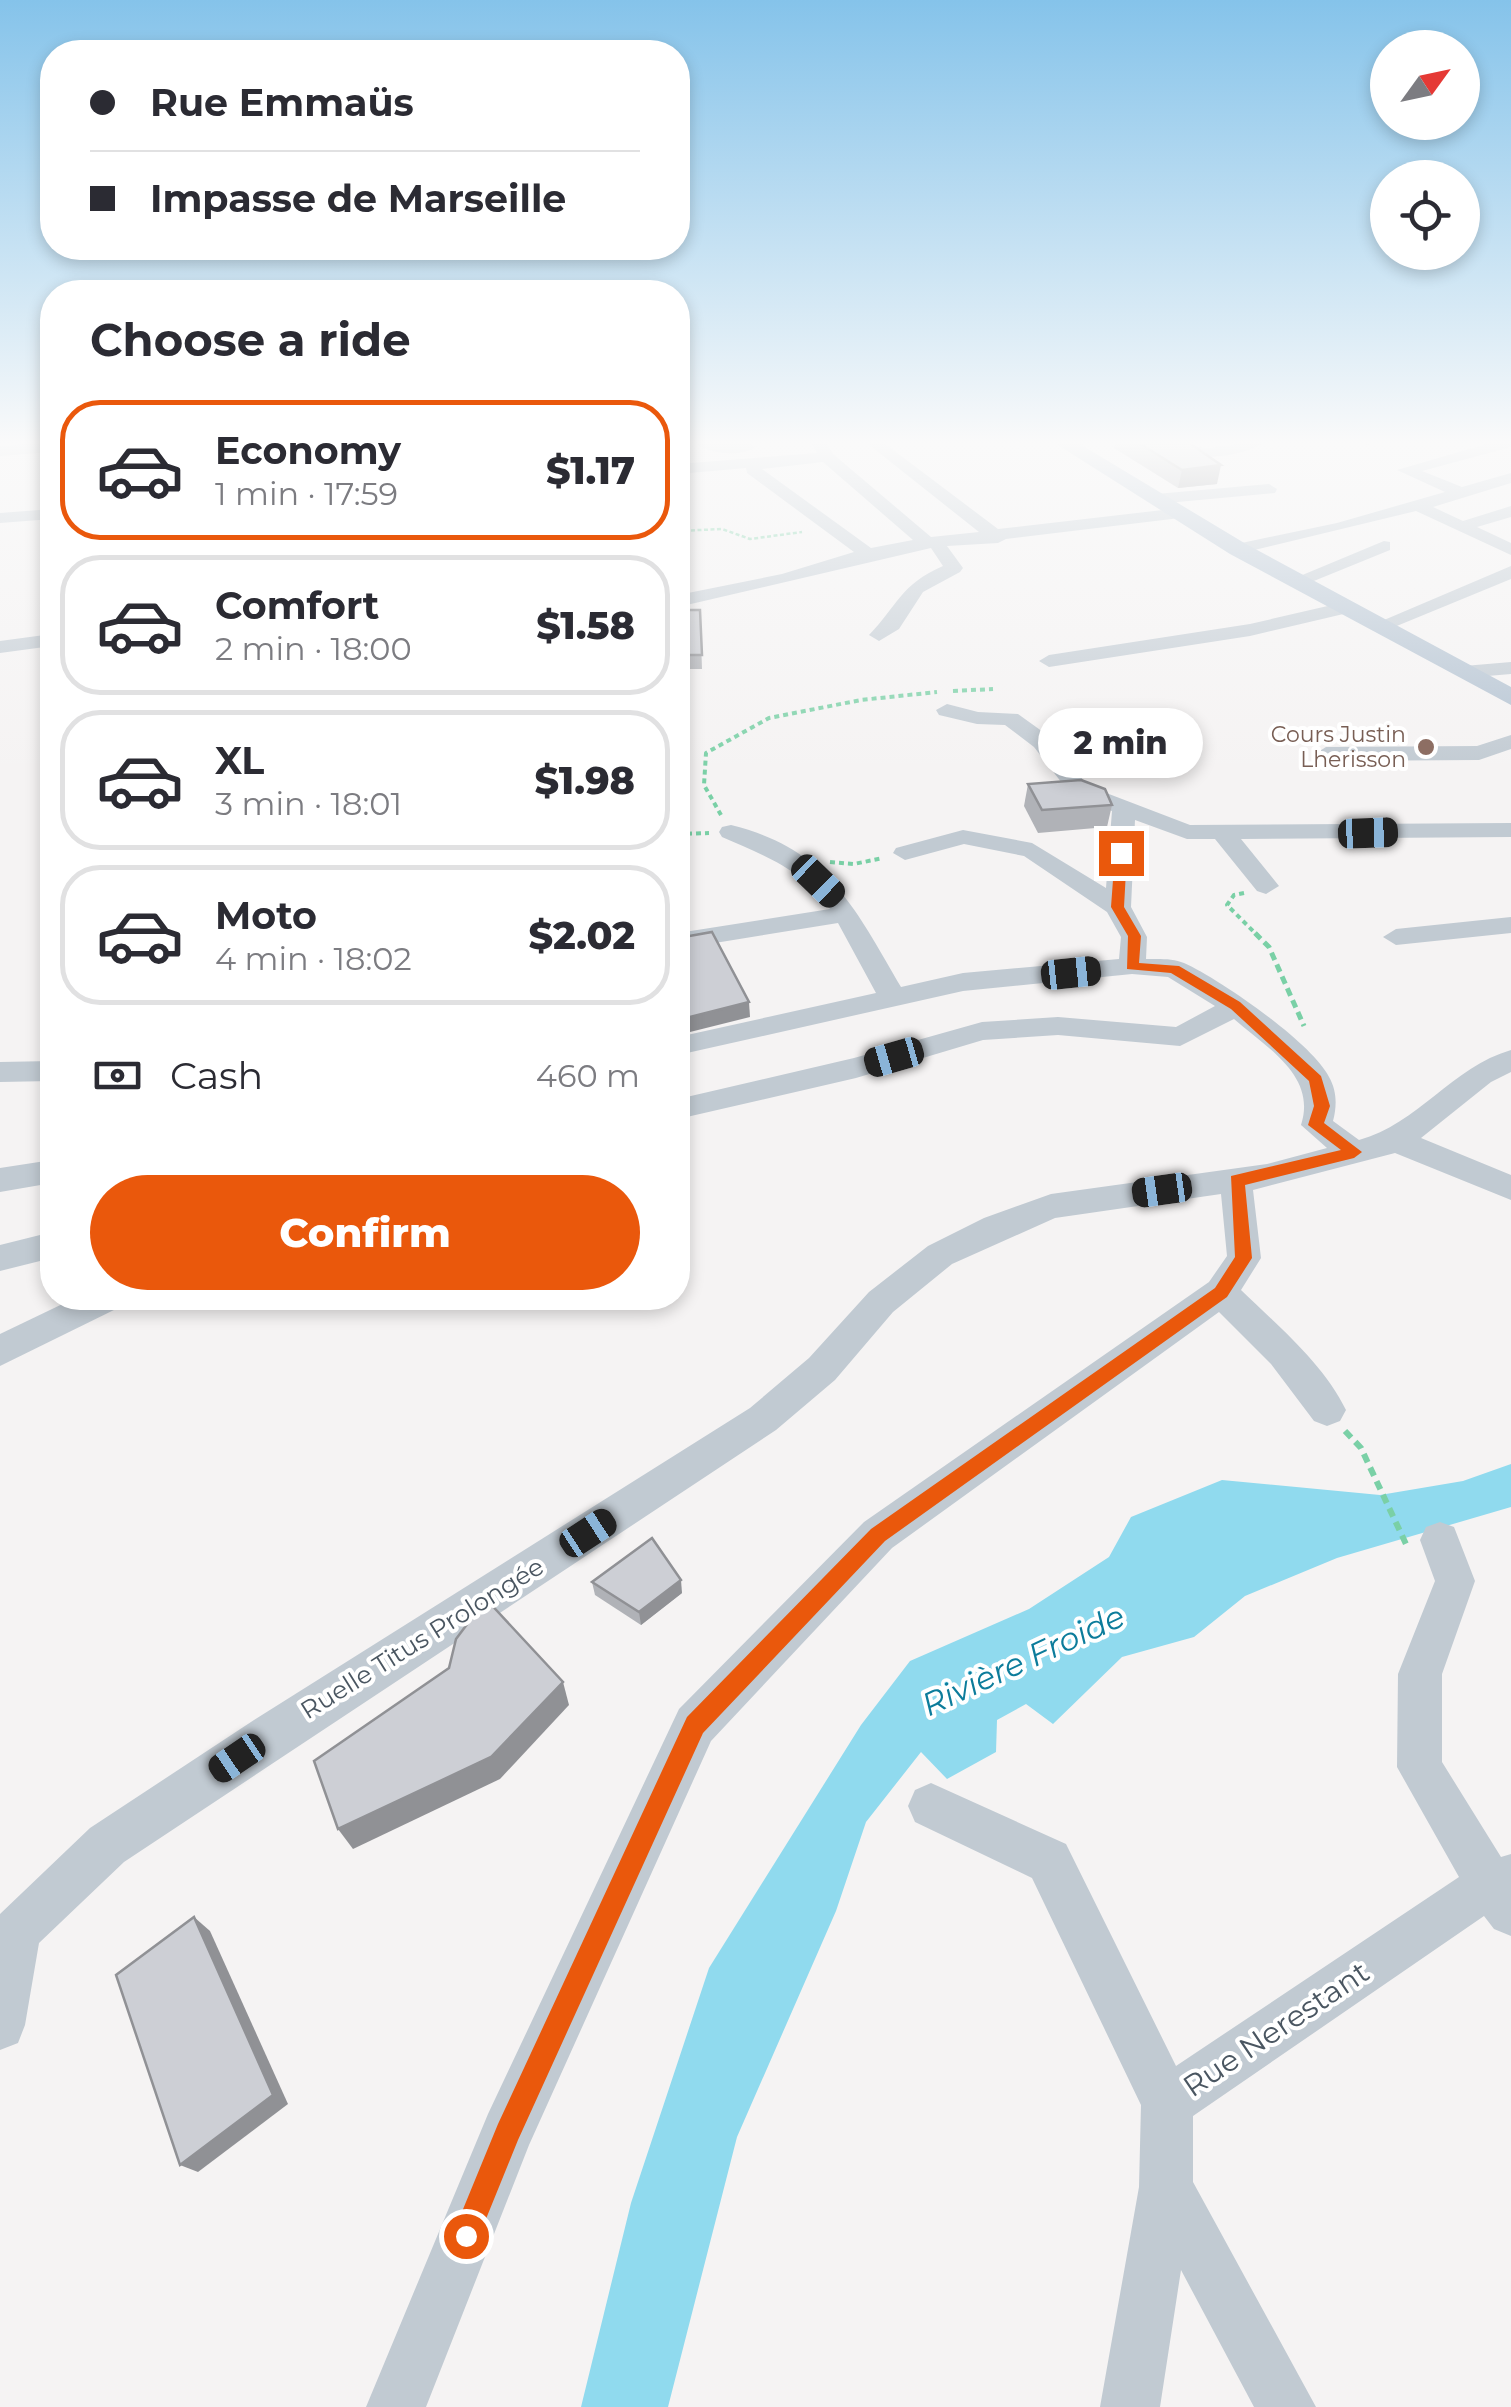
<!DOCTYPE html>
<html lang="en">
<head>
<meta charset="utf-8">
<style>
  body { margin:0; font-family:Montserrat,sans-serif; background:#f7f7f7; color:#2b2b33; height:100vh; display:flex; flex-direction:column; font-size:38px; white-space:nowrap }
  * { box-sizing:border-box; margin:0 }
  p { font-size:32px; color:#7c7c81 }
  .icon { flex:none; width:55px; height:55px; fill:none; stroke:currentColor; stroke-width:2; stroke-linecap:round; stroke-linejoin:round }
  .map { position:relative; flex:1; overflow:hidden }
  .drawer { position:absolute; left:40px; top:280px; width:650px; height:1030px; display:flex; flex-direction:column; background:#fff; border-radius:40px; box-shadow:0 5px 15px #0003 }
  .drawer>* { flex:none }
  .hud { position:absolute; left:40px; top:40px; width:650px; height:220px; border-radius:40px; box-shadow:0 5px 15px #0003; display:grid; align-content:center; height:220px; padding:0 50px; background:#fff }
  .needle { width:65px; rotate:57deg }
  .buttons { position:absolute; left:1370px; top:30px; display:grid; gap:20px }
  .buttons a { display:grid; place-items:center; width:110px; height:110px; border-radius:50%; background:#fff; box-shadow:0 5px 15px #0003; font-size:50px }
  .end { position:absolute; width:45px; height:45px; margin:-22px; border:12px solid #ea580c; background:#fff; box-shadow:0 0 0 5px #fff }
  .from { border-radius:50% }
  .bubble { position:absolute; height:70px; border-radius:35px; background:#fff; box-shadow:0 5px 15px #0003; font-size:32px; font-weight:800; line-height:70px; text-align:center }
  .car { position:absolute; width:30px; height:60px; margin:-30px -15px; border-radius:12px; box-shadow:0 0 8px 2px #0007; background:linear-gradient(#222 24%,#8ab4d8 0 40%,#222 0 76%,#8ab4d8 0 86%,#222 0) }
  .hud b { display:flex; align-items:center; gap:35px; height:95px; font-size:38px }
  .hud b+b { border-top:2px solid #e1e1e2 }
  .hud i { width:25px; height:25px; background:#2b2b33 }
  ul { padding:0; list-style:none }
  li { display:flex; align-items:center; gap:30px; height:140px; margin:0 20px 15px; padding:0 30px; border:5px solid #e1e1e2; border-radius:40px }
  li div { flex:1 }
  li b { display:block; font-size:38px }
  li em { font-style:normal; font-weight:800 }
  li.on { border-color:#ea580c }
  li>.icon { width:90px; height:90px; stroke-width:1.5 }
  h2 { padding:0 50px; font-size:45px; line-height:120px }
  .pay { display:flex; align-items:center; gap:25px; height:110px; padding:0 50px; font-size:38px }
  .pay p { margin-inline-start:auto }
  .cta { display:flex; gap:20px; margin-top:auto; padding:20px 50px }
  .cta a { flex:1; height:115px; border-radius:60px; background:#ea580c; color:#fff; font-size:40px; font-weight:800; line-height:115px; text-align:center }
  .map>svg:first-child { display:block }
  .water { fill:#90daee }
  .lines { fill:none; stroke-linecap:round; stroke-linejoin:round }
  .path-far3 { stroke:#7ad0a6; stroke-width:2.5; stroke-dasharray:4 2.5; stroke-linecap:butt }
  .path-far2 { stroke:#7ad0a6; stroke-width:4; stroke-dasharray:5 4; stroke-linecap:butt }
  .path-far1 { stroke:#7ad0a6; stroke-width:5; stroke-dasharray:8 5; stroke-linecap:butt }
  .path { stroke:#7ad0a6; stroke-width:6; stroke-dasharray:9 6; stroke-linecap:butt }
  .minor { fill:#c1cad2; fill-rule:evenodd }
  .major { fill:#b3c2d1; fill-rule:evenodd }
  .wall { fill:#b0b2b7 }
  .shaded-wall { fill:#909195 }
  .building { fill:#cdcfd5; stroke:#909195; stroke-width:2.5 }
  .route { fill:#ea580c }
  .education-dot { fill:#8d6e63; stroke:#fff; stroke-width:4 }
  .labels { text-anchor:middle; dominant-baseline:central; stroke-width:8; stroke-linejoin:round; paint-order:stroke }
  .far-education-label { font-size:22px; fill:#785e54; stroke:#fff; text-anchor:end }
  .street-label { font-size:25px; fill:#4a5661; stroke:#fff }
  .near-street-label { font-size:30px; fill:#4a5661; stroke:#fff }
  .near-water-label { font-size:32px; font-style:italic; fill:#0c7c9b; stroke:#fff }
</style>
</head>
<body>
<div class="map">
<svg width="1511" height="2407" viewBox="0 0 1511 2407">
  <rect width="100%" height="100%" fill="#f5f3f3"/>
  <polygon class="water" points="1511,1464 1511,1507 1337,1558 1245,1596 1194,1637 1122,1657 1053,1724 1026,1704 997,1720 996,1752 947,1779 921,1752 866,1822 836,1911 737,2137 668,2407 581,2407 631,2203 709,1968 861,1725 910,1661 1029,1609 1109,1557 1131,1517 1222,1480 1380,1495 1463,1481"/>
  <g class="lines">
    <polyline class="path-far3" points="678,531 722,529 750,539 802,532"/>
    <g class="path-far2">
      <polyline points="953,691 993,689"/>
      <polyline points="721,815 704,785 706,753 769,718 861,700 937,692"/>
      <polyline points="678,834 709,833"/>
      <polyline points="830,862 854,864 883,858"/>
      <polyline points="1244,893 1234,895 1227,905 1258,936"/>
    </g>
    <polyline class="path-far1" points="1255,933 1269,947 1304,1026"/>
    <polyline class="path" points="1345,1431 1361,1448 1406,1544"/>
    <g class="minor">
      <path d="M691,440L748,442L756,447C739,458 706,454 691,440Z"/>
      <path d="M825,440L833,454L931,537L979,532L863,440H880L998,529L1180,508L1189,513L1180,518L1006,539L998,543L947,546L963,568L960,572L923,592L899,629L879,641L869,635C898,605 901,584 943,566L931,548L678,607V595L782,574L854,552L747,473L746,468L678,474V464L817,453L810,441ZM823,462L913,540L871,548L762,469Z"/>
      <polygon points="1061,440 1101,440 1066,449 1058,444"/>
      <path d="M1146,440L1208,448L1269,440C1236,462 1178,463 1146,440Z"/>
      <polygon points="1376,440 1368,446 1360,441 1361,440"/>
      <polygon points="1500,440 1511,440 1511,447 1422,471 1462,487 1511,473 1511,483 1433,507 1463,521 1511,506 1511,517 1477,527 1511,543 1511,555 1416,511 1238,554 1229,549 1232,545 1337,523 1445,492 1397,470"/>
      <polygon points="52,442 52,452 0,456 0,446"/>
      <polygon points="1269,484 1277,489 1275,493 1156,504 1148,499 1156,494"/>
      <polygon points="52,509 52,519 0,523 0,513"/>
      <polygon points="1384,541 1390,542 1390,550 1304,585 1290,585 1288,581"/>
      <polygon points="1511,566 1511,579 1387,630 1380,632 1370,626"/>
      <polygon points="1345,602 1355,608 1352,612 1250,636 1049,667 1039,661 1049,655 1250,624"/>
      <polygon points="52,634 52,646 0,653 0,641"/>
      <polygon points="1511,662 1511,674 1464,678 1454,672 1464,666"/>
      <path d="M947,704L978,712L1018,714L1050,737L1088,786L1190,825L1511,823V837L1241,839L1279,886L1266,894L1257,891L1215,839H1187L1135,820L1131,907L1147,937L1146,959C1158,959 1173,958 1184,963C1220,979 1312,1043 1329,1077C1337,1091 1337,1106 1333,1121L1359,1140C1418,1124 1452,1067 1511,1050V1072L1491,1082L1421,1138L1511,1175V1200L1395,1153L1253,1190L1261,1258L1241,1290C1278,1326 1323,1363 1346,1410L1340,1421L1327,1426L1314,1421L1271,1364L1219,1312L892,1548L711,1741L529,2145L426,2407H366L488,2114L679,1709L864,1522L1209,1282L1227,1256L1221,1194L1055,1218L952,1264L893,1312L835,1380L776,1430L124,1862L39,1943L25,2025L18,2043L0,2050V1914L90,1828L254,1720L750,1408L809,1358L869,1292L928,1246L984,1218L1051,1194L1267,1164L1327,1148L1301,1125C1317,1076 1267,1048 1234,1019L1180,1046L1058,1035L983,1040L856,1078L678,1119V1099L854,1058L982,1022L1058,1017L1176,1027L1215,1006L1168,977L1132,974L963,991L678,1055V1037L876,993L838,923L678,949V933L830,909C806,871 761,854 722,837L719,832L722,827L731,825C828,849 855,908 901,987L963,973L1119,959L1121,937L1107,912L1024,856L964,844L905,860L893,853L896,848L963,830L1032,843L1106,888L1112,811L1072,796L1034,747L1005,725L977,724L939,715L936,710Z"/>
      <polygon points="1511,735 1511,749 1479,760 1326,761 1315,754 1326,747 1477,746"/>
      <polygon points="1511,917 1511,933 1396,945 1383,937 1396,929"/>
      <polygon points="52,1061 52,1081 0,1082 0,1062"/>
      <polygon points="52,1160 52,1183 0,1192 0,1168"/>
      <polygon points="52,1232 52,1258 0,1271 0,1245"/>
      <polygon points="75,1298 123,1298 118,1308 0,1366 0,1334"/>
      <polygon points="1440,1522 1454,1527 1475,1581 1442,1674 1442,1762 1501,1857 1511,1854 1511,1936 1494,1929 1484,1916 1193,2116 1193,2182 1316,2407 1254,2407 1181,2270 1160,2407 1100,2407 1139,2187 1141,2105 1032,1878 915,1822 908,1806 915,1790 931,1783 1066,1844 1176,2066 1459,1877 1397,1767 1398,1674 1435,1581 1420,1540 1426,1527"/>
    </g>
    <polygon class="major" points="1050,440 1073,440 1246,544 1511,687 1511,705 1230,554"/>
  </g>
  <g class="wall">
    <polygon points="1116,440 1185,440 1217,484 1178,488 1114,448"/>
    <polygon points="678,610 700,610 702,669 678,669"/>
    <polygon points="1028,784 1112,805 1107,827 1038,833 1024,806"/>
    <polygon points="592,1582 682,1593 641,1625 595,1595"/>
  </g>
  <g class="shaded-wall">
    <polygon points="1221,465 1217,484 1178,488 1182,470"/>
    <polygon points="749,1002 750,1017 678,1035 678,1020"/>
    <polygon points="681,1580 682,1593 641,1625 639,1612"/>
    <polygon points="563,1682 569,1705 500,1779 353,1849 338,1829"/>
    <polygon points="194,1917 210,1931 288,2104 198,2172 180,2165"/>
  </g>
  <g class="building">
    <polygon points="1134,440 1185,440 1221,465 1182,470"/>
    <polygon points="678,610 700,610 702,655 678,655"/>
    <polygon points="1081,780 1105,789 1112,805 1042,810 1028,784"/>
    <polygon points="712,932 749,1002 678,1020 678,938"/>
    <polygon points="652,1538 681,1580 639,1612 592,1582"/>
    <polygon points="486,1599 563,1682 491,1757 338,1829 314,1761 449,1668 456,1639"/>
    <polygon points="194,1917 273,2095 180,2165 116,1975"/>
  </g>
  <linearGradient id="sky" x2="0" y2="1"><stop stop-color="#85c3ea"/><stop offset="0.57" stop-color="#fafafa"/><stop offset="1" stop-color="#fafafa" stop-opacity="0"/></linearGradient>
  <rect width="1511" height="777" fill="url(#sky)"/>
  <polygon class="route" points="1121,850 1127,853 1124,907 1141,936 1139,963 1179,966 1240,1002 1321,1076 1330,1106 1324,1123 1362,1152 1354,1158 1245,1185 1252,1258 1227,1297 885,1541 703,1733 518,2140 475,2246 466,2250 456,2246 452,2236 498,2124 687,1717 871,1529 1215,1288 1235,1257 1231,1176 1341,1150 1308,1125 1314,1106 1309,1081 1231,1009 1171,973 1127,969 1128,936 1111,907 1115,853"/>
  <circle class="education-dot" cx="1426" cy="747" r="10"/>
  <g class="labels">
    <g class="far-education-label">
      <text x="1406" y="734">Cours Justin<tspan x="1406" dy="25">Lherisson</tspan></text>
    </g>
    <g class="street-label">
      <text transform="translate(422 1638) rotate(-32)">Ruelle Titus Prolongée</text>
    </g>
    <g class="near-street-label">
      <text transform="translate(1276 2029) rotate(-34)">Rue Nerestant</text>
    </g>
    <g class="near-water-label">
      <text transform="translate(1023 1660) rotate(-25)">Rivière Froide</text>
    </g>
  </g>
</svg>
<div class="buttons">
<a><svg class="needle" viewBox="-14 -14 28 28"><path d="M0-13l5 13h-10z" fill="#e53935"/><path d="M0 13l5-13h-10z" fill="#7c7c81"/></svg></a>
<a><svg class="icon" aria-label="locate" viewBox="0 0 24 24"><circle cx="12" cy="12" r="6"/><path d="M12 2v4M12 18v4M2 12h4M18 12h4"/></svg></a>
</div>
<i class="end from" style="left:466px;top:2236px"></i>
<i class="end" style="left:1121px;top:853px"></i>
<div class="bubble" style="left:1038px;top:708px;width:165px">2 min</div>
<i class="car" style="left:1368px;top:833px;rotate:88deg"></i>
<i class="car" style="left:818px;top:881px;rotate:134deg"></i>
<i class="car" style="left:1071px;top:973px;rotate:84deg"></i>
<i class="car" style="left:894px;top:1057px;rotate:254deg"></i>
<i class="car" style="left:1162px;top:1190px;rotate:262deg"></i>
<i class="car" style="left:588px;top:1533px;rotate:57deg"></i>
<i class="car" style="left:237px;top:1758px;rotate:236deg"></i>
<div class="hud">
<b><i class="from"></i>Rue Emmaüs</b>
<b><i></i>Impasse de Marseille</b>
</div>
<section class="drawer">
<h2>Choose a ride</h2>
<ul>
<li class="on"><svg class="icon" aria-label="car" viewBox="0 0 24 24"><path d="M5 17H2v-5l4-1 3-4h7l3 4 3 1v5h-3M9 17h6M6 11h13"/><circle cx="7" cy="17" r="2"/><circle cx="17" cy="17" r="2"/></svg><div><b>Economy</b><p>1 min · 17:59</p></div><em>$1.17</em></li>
<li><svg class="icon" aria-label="car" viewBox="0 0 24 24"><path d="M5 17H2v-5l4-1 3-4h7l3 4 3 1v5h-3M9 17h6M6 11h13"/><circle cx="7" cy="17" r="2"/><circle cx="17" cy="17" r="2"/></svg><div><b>Comfort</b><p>2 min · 18:00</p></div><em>$1.58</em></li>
<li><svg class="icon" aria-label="car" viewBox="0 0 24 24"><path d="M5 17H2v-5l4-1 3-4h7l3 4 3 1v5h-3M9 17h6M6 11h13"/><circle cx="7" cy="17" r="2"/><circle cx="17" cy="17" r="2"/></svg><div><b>XL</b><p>3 min · 18:01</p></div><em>$1.98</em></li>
<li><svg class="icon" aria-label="car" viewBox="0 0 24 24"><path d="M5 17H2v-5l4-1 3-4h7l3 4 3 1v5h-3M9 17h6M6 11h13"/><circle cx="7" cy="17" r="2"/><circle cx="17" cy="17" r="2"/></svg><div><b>Moto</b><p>4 min · 18:02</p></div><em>$2.02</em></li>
</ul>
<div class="pay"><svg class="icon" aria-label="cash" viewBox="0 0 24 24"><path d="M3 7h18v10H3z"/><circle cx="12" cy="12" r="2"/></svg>Cash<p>460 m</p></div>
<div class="cta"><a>Confirm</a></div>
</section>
</div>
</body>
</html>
